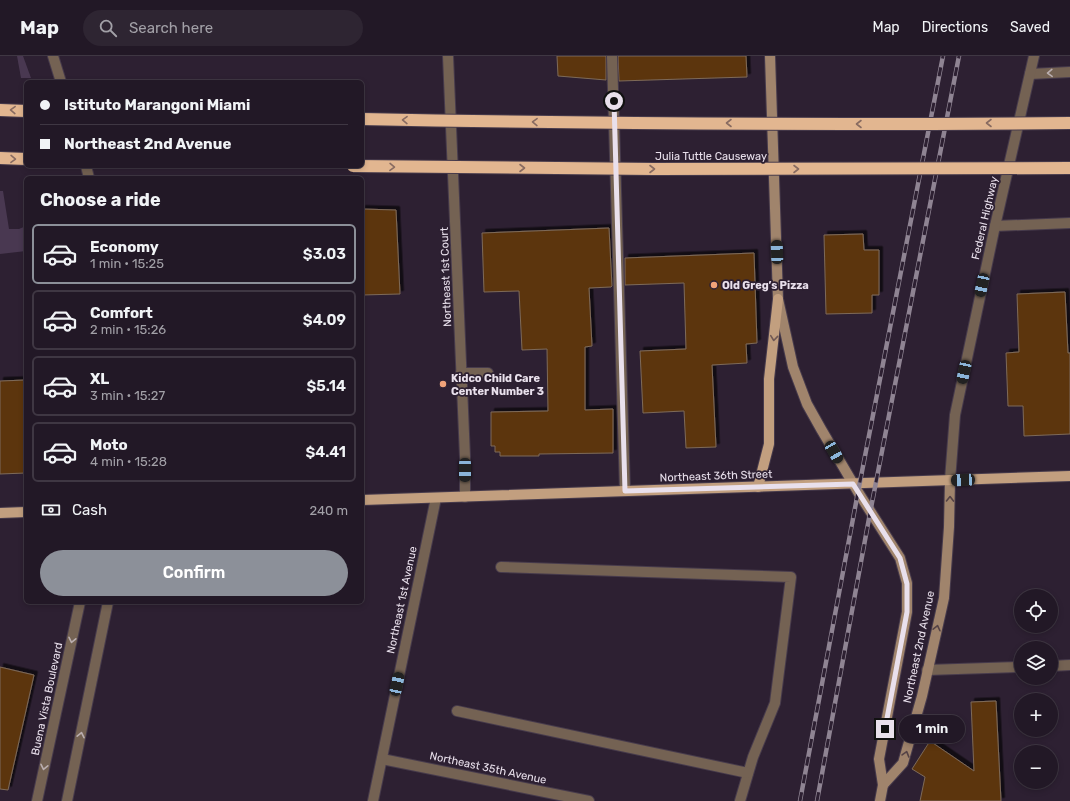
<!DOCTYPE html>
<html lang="en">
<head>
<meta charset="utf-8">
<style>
  body { margin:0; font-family:Rubik,sans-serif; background:#2e2532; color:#f1f3f6; height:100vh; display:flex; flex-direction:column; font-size:15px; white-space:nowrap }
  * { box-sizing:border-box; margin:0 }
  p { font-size:13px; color:#a2a0a7 }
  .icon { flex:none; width:22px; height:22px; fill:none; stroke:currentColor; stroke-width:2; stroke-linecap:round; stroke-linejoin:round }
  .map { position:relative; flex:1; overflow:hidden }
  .panel { position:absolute; left:24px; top:120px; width:340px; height:428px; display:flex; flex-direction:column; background:#221826; border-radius:6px; box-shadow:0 2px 6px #0003,0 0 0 1px #3f3743 }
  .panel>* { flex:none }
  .top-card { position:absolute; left:24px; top:24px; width:340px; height:88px; border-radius:6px; box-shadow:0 2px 6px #0003,0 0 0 1px #3f3743; display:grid; align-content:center; height:88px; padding:0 16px; background:#221826 }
  .tools { position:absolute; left:1014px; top:533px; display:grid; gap:8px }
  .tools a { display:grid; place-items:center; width:44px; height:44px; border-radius:50%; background:#221826; box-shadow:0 2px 6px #0003,0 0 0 1px #3f3743; font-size:20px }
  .end { position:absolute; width:18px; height:18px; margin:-9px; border:5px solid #e9e0ec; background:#111; box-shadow:0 0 0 2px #111 }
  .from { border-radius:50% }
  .bubble { position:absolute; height:28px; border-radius:14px; background:#221826; box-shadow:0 2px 6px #0003,0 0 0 1px #3f3743; font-size:13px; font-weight:600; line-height:28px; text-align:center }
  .car { position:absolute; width:12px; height:24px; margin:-12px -6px; border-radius:5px; box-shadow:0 0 3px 1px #0007; background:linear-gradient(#222 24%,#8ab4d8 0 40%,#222 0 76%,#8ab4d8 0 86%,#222 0) }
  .top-card b { display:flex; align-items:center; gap:14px; height:38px; font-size:15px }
  .top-card b+b { border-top:1px solid #3f3743 }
  .top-card i { width:10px; height:10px; background:#f1f3f6 }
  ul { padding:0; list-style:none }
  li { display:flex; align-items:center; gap:12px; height:60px; margin:0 8px 6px; padding:0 8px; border:2px solid #3f3743; border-radius:6px }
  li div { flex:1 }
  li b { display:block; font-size:15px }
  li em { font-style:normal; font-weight:600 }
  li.on { border-color:#8c9099 }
  li>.icon { width:36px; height:36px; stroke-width:1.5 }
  h2 { padding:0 16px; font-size:18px; line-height:48px }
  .pay { display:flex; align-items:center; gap:10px; height:44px; padding:0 16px; font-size:15px }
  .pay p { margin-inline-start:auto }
  .cta { display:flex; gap:8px; margin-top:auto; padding:8px 16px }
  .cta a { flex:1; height:46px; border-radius:24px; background:#8c9099; color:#fff; font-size:16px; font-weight:600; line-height:46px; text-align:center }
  header { display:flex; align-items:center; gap:24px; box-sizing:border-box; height:56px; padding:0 20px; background:#221826; border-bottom:1px solid #3f3743 }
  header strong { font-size:19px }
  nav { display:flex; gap:22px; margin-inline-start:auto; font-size:14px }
  .search { width:280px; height:36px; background:#2e2532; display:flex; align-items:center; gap:10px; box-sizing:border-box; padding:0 14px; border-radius:22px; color:#a2a0a7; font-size:15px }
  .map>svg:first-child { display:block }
  .green { fill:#493851 }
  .building { fill:#5b3611; stroke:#7e6a58; filter:url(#shadow) }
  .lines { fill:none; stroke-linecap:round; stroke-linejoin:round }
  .service-casing { stroke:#473b4c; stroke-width:12 }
  .minor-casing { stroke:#473b4c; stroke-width:12 }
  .tertiary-casing { stroke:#473b4c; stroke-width:12 }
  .secondary-casing { stroke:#473b4c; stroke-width:12 }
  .primary-casing { stroke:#473b4c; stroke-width:12 }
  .motorway-casing { stroke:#473b4c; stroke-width:14 }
  .service { stroke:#746253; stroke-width:10 }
  .minor { stroke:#746253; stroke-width:10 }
  .tertiary { stroke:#746253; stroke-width:10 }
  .secondary { stroke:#a0846c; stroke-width:10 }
  .primary { stroke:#c29f7f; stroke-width:10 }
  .motorway { stroke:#e2b690; stroke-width:12 }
  .rail-casing { stroke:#8f8493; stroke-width:4.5 }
  .rail { stroke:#2d2032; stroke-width:3; stroke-dasharray:9; stroke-linecap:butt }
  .motorway-bridge-casing { stroke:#473b4c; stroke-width:14; stroke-linecap:butt }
  .motorway-bridge { stroke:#e2b690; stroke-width:12 }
  .oneway { stroke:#baaeaf }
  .oneway2 { stroke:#886b61 }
  .oneway3 { stroke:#705955 }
  .oneway4 { stroke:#554346 }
  .route { stroke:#e9e0ec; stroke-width:5 }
  .poi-dot { fill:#f0a279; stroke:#2d2032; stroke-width:1.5 }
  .labels { text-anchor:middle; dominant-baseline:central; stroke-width:3.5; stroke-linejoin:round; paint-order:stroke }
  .street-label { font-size:11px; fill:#e9e0ec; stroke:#2d2032 }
  .poi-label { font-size:11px; font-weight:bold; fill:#e9e0ec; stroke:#2d2032; text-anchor:start }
</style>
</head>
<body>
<header>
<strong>Map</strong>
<div class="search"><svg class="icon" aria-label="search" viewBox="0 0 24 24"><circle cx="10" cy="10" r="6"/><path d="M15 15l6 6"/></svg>Search here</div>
<nav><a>Map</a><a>Directions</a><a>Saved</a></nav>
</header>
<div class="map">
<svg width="1070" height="745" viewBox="0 0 1070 745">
  <defs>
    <filter id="shadow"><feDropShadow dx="3.5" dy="-3.5" stdDeviation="0" flood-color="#0009"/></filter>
  </defs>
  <rect width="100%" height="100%" fill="#2d2032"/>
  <g class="green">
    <polygon points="17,0 23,0 31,22 21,22"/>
    <polygon points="0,135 3,135 9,173 19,173 26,170 26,195 0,198"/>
  </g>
  <g class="building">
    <polygon points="557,0 606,0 606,24 558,20"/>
    <polygon points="618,0 746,0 747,21 619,25"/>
    <polygon points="362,153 396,154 400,238 362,239"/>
    <polygon points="609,172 612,230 611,231 589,232 592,290 585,291 585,354 613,353 613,397 539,398 539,400 500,400 500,396 495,396 495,390 491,390 491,356 548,355 547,293 522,294 519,235 484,236 482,177"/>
    <polygon points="863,178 864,194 879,194 879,239 872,239 872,257 826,258 824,179"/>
    <polygon points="754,197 757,287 746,288 747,307 712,309 716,391 686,392 684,355 643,357 640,295 686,293 684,227 625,229 625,202"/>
    <polygon points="1065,236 1068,297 1070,297 1070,378 1024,380 1023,350 1008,350 1006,297 1019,296 1017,238"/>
    <polygon points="26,324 26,417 0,418 0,325"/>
    <polygon points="0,611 34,619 8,734 0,733"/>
    <polygon points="996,645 1001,745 920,745 925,721 912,713 930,685 974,715 971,646"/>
  </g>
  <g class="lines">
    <defs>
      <g id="service">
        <polyline points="612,0 625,435"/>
        <polyline points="995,170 1070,167"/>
        <polyline points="461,317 488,317"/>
        <polyline points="501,511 791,521 775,647 753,701 740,745"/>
        <polyline points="457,655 748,717"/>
      </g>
      <g id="minor">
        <polyline points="53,0 61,26"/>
        <polyline points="448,0 465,401 465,441"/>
        <polyline points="1030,18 1070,16"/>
        <polyline points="86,110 89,122"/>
        <polyline points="1051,610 1070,609"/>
        <polyline points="927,614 1021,611"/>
        <polyline points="382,703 589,745"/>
        <polyline points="37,745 80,546"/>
        <polyline points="67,745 108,546"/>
        <polyline points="373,745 436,442"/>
      </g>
      <polyline id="tertiary" points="950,424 955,359 995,170 1034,0"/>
      <g id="secondary">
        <polyline points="770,0 778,243 793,311 807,348 821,373 858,436 900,502 907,527 907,556 879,703 883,729 880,745"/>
        <polyline points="883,729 903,707 922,640 944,542 949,471 950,424"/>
      </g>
      <g id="primary">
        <polyline points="758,431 769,388 769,323 778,243"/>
        <polyline points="362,444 1070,420"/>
        <polyline points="0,457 26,456"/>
      </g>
      <g id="motorway">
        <polyline points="0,54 26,55"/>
        <polyline points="0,102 26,103"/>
      </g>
    </defs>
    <use href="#service" class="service-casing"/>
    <use href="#minor" class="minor-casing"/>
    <use href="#tertiary" class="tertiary-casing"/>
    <use href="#secondary" class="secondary-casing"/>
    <use href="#primary" class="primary-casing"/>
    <use href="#motorway" class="motorway-casing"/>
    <use href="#service" class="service"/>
    <use href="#minor" class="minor"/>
    <use href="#tertiary" class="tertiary"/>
    <use href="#secondary" class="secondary"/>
    <use href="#primary" class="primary"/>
    <use href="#motorway" class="motorway"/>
    <defs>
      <g id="rail">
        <polyline points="800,745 858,436 943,0"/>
        <polyline points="817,745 870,457 959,0"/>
      </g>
    </defs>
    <use href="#rail" class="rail-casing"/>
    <use href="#rail" class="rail"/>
    <defs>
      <g id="motorway-bridge">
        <path d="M362,63C598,68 834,69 1070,67"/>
        <polyline points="353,110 654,113 1070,112"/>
      </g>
    </defs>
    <use href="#motorway-bridge" class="motorway-bridge-casing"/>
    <use href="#motorway-bridge" class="motorway-bridge"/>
  </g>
  <defs><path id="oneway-chevron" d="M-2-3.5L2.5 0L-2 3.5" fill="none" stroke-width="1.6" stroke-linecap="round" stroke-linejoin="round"/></defs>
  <g class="oneway">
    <use href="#oneway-chevron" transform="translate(1050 17) rotate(178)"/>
    <use href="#oneway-chevron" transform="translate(72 584) rotate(102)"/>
    <use href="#oneway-chevron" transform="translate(81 679) rotate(-78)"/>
    <use href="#oneway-chevron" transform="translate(44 711) rotate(102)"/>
  </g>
  <g class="oneway2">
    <use href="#oneway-chevron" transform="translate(13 54) rotate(-178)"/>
    <use href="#oneway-chevron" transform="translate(405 64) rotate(-179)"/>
    <use href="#oneway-chevron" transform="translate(535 66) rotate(-179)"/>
    <use href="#oneway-chevron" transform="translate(729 67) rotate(-180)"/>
    <use href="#oneway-chevron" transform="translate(989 67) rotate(180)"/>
    <use href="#oneway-chevron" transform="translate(859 68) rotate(-180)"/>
    <use href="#oneway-chevron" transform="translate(13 103) rotate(1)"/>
    <use href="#oneway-chevron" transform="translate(392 111) rotate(1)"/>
    <use href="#oneway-chevron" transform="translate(522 112)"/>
    <use href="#oneway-chevron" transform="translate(652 113)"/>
    <use href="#oneway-chevron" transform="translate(796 113)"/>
  </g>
  <use class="oneway3" href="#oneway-chevron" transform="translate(774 282) rotate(96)"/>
  <g class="oneway4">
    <use href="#oneway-chevron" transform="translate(950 443) rotate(-89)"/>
    <use href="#oneway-chevron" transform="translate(937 572) rotate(-77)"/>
    <use href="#oneway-chevron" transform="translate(906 698) rotate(-74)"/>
  </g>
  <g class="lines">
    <polyline class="route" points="614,45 625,435 853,428 900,502 907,528 907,556 885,673"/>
  </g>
  <g class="poi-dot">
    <circle cx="714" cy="229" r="4"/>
    <circle cx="443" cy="328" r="4"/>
  </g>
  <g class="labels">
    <g class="street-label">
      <text x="711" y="100">Julia Tuttle Causeway</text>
      <text transform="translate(985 162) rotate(-77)">Federal Highway</text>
      <text transform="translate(446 221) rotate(-92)">Northeast 1st Court</text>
      <text transform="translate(716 420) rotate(-2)">Northeast 36th Street</text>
      <text transform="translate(402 544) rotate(-78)">Northeast 1st Avenue</text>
      <text transform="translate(919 591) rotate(-78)">Northeast 2nd Avenue</text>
      <text transform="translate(47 643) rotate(-78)">Buena Vista Boulevard</text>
      <text transform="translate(488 712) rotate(12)">Northeast 35th Avenue</text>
    </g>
    <g class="poi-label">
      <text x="722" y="229">Old Greg’s Pizza</text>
      <text x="451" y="322">Kidco Child Care<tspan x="451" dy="13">Center Number 3</tspan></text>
    </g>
  </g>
</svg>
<div class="tools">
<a><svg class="icon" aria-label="locate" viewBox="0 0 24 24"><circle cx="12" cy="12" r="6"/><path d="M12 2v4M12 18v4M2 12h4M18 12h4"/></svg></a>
<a><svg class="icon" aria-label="layers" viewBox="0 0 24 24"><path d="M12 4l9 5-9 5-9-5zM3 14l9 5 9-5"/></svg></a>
<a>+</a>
<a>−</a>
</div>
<i class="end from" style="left:614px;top:45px"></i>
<i class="end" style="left:885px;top:673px"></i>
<div class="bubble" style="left:899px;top:659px;width:66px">1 min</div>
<i class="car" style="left:777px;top:196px;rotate:358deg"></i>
<i class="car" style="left:982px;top:229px;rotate:192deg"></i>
<i class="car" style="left:964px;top:316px;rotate:192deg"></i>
<i class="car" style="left:834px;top:396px;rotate:150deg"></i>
<i class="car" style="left:465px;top:414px;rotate:180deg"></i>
<i class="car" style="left:963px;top:424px;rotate:267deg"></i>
<i class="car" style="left:397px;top:628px;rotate:12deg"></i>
<div class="top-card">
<b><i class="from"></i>Istituto Marangoni Miami</b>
<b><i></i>Northeast 2nd Avenue</b>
</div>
<section class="panel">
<h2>Choose a ride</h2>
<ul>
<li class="on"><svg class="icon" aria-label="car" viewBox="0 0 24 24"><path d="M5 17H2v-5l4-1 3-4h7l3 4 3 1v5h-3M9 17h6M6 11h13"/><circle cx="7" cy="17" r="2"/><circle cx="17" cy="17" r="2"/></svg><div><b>Economy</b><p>1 min · 15:25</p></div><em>$3.03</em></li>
<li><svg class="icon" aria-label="car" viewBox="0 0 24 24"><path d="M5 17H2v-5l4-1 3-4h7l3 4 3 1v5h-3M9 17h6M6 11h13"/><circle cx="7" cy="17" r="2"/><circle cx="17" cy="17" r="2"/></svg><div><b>Comfort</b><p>2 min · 15:26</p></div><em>$4.09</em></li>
<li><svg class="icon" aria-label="car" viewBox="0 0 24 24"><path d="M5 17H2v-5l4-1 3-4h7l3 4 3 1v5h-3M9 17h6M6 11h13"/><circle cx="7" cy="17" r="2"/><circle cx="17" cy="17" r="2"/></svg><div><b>XL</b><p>3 min · 15:27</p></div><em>$5.14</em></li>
<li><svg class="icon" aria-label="car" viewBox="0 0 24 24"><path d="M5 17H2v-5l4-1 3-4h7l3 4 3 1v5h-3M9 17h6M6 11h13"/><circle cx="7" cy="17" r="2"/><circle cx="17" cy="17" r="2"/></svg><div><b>Moto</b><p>4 min · 15:28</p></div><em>$4.41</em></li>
</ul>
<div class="pay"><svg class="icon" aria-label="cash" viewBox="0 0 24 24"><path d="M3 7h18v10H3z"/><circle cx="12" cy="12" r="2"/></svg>Cash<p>240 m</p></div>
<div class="cta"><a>Confirm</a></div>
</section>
</div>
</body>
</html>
